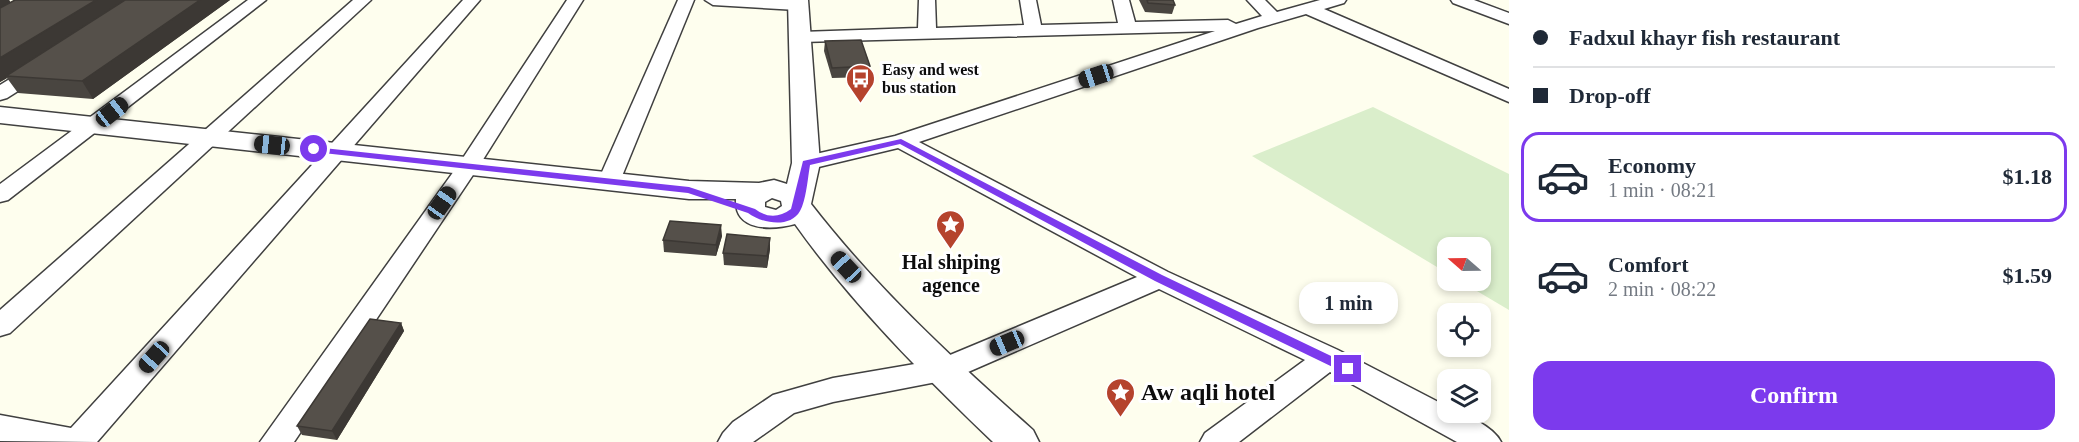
<!DOCTYPE html>
<html lang="en">
<head>
<meta charset="utf-8">
<style>
  body { margin:0; font-family:Georgia,serif; background:#f2f2f3; color:#1f2937; height:100vh; display:flex; flex-direction:column; font-size:22px; white-space:nowrap }
  * { box-sizing:border-box; margin:0 }
  p { font-size:20px; color:#747a83 }
  .icon { flex:none; width:33px; height:33px; fill:none; stroke:currentColor; stroke-width:2; stroke-linecap:round; stroke-linejoin:round }
  .map { position:relative; flex:1; overflow:hidden }
  .sheet { display:flex; flex-direction:column; background:#fff; width:570px }
  .sheet>* { flex:none }
  .guide { display:grid; align-content:center; height:132px; padding:0 24px; background:#fff }
  .needle { width:39px; rotate:290deg }
  .tools { position:absolute; left:1437px; top:237px; display:grid; gap:12px }
  .tools a { display:grid; place-items:center; width:54px; height:54px; border-radius:12px; background:#fff; box-shadow:0 3px 9px #0003; font-size:30px }
  .end { position:absolute; width:27px; height:27px; margin:-14px; border:8px solid #7c3aed; background:#fff; box-shadow:0 0 0 3px #fff }
  .from { border-radius:50% }
  .bubble { position:absolute; height:42px; border-radius:18px; background:#fff; box-shadow:0 3px 9px #0003; font-size:20px; font-weight:600; line-height:42px; text-align:center }
  .car { position:absolute; width:18px; height:36px; margin:-18px -9px; border-radius:8px; box-shadow:0 0 4px 2px #0007; background:linear-gradient(#222 24%,#8ab4d8 0 40%,#222 0 76%,#8ab4d8 0 86%,#222 0) }
  .guide b { display:flex; align-items:center; gap:21px; height:57px; font-size:22px }
  .guide b+b { border-top:2px solid #e0e1e3 }
  .guide i { width:15px; height:15px; background:#1f2937 }
  ul { padding:0; list-style:none }
  li { display:flex; align-items:center; gap:18px; height:90px; margin:0 12px 9px; padding:0 12px; border:3px solid transparent; border-radius:18px }
  li div { flex:1 }
  li b { display:block; font-size:22px }
  li em { font-style:normal; font-weight:600 }
  li.selected { border-color:#7c3aed }
  li>.icon { width:54px; height:54px; stroke-width:1.5 }
  .button { display:flex; gap:12px; margin-top:auto; padding:12px 24px }
  .button a { flex:1; height:69px; border-radius:18px; background:#7c3aed; color:#fff; font-size:24px; font-weight:600; line-height:69px; text-align:center }
  main { display:flex; flex:1; min-height:0 }
  .map>svg:first-child { display:block }
  .pitch { fill:#daeecb }
  .lines { fill:none; stroke-linecap:round; stroke-linejoin:round }
  .minor-casing { stroke:#404040; stroke-width:3 }
  .tertiary-casing { stroke:#404040; stroke-width:3 }
  .minor { fill:#fff; fill-rule:evenodd }
  .tertiary { fill:#fff; fill-rule:evenodd }
  .wall { fill:#494540 }
  .shaded-wall { fill:#3c3834 }
  .building { fill:#55504a; stroke:#3c3834; stroke-width:1.5 }
  .route { fill:#7c3aed }
  .labels { text-anchor:middle; dominant-baseline:central; stroke-width:6; stroke-linejoin:round; paint-order:stroke }
  .far-poi-label { font-size:16px; font-weight:bold; fill:#0d0d0d; stroke:#fff; text-anchor:start }
  .poi-label { font-size:20px; font-weight:bold; fill:#0d0d0d; stroke:#fff }
  .near-poi-label { font-size:24px; font-weight:bold; fill:#0d0d0d; stroke:#fff; text-anchor:start }
</style>
</head>
<body>
<main>
<div class="map">
<svg width="1509" height="442" viewBox="0 0 1509 442">
  <rect width="100%" height="100%" fill="#fefeee"/>
  <polygon class="pitch" points="1373,107 1509,174 1509,310 1460,281 1480,280 1480,248 1448,248 1447,273 1252,156"/>
  <g class="lines">
    <defs>
      <g id="minor">
        <polygon points="248,0 266,0 8,200 0,202 0,184"/>
        <polygon points="353,0 371,0 10,333 0,336 0,310"/>
        <polygon points="463,0 480,0 97,442 0,441 0,415 71,428"/>
        <polygon points="567,0 583,0 479,166 294,442 260,442 459,164"/>
        <polygon points="678,0 694,0 620,181 617,186 609,188 601,186 598,181"/>
        <polygon points="705,0 797,0 803,1 805,5 797,10 713,5"/>
        <path d="M919,0H935L936,28L1024,25L1020,0H1036L1041,25L1118,23L1113,0H1129L1135,22L1228,20L1236,24L1262,16L1247,0H1265L1277,12L1320,0H1346L1344,3L1324,9L1509,89V102L1306,14L1258,28L919,142L1168,272L1338,350L1448,407V412C1464,412 1494,427 1501,442H1457L1330,372L1239,442H1200L1205,433L1305,360L1159,289L952,379L833,402L794,413L753,442H718L723,433L733,422L773,395L833,378L938,360L1137,277L898,148L806,170L798,168L795,163L798,158L895,136L1215,31L801,42L795,41L792,37L795,33L801,32L918,28Z"/>
        <polygon points="1451,0 1474,0 1509,13 1509,24 1453,3"/>
        <polygon points="41,62 48,64 50,68 48,72 7,98 0,100 0,85 34,64"/>
      </g>
      <path id="tertiary" d="M788,0H808L820,163L811,204C876,288 954,360 1033,430L1039,442H993C922,374 852,304 795,224C773,230 734,232 736,199H689L0,123V107L689,181L759,183L774,180L787,184L792,163ZM772,198L781,201L782,206L776,210L765,207V202Z"/>
    </defs>
    <use href="#minor" class="minor-casing"/>
    <use href="#tertiary" class="tertiary-casing"/>
    <use href="#minor" class="minor"/>
    <use href="#tertiary" class="tertiary"/>
  </g>
  <g class="wall">
    <polygon points="0,0 9,0 10,2 230,0 93,99 18,93 7,78 0,82"/>
    <polygon points="1139,0 1173,0 1175,5 1172,14 1145,12"/>
    <polygon points="825,41 870,66 869,77 832,78 824,51"/>
    <polygon points="722,236 716,256 664,252 663,240"/>
    <polygon points="770,249 767,268 724,265 723,253"/>
    <polygon points="401,323 404,331 337,440 302,435 297,426"/>
  </g>
  <g class="shaded-wall">
    <polygon points="0,0 9,0 13,6 0,15"/>
    <polygon points="96,0 130,0 6,76 7,78 0,82 0,58"/>
    <polygon points="200,0 230,0 93,99 82,81"/>
    <polygon points="721,225 722,236 716,256 716,245"/>
    <polygon points="770,238 770,249 767,268 767,256"/>
    <polygon points="401,323 404,331 337,440 332,431"/>
  </g>
  <g class="building">
    <polygon points="15,0 96,0 0,58 0,8"/>
    <polygon points="125,0 200,0 82,81 6,76"/>
    <polygon points="1147,0 1173,0 1175,5 1148,3"/>
    <polygon points="861,40 870,66 832,68 825,41"/>
    <polygon points="670,221 721,225 716,245 663,240"/>
    <polygon points="727,234 770,238 767,256 723,253"/>
    <polygon points="370,319 401,323 332,431 297,426"/>
  </g>
  <path class="route" d="M901,139L1162,275L1352,366L1354,369L1348,373L1343,372L1155,281L900,144L810,165C808,177 806,201 800,211C790,229 761,223 748,213L688,193L314,152L310,149L314,147L689,187L755,209C767,218 779,218 791,209L803,161Z"/>
  <defs>
    <symbol id="bus-pin" viewBox="-11 -11 22 30"><path d="M0 17L-7.5 6A9.5 9.5 0 1 1 7.5 6Z" fill="#b5432d" stroke="#fff"/><path d="M-5-6H5V4H4V6H2V4H-2V6H-4V4H-5ZM-3.5-4V0h7V-4ZM-3.5 1.2v1.5H-2V1.2ZM2 1.2v1.5H3.5V1.2Z" fill="#fff"/></symbol>
    <symbol id="sight-pin" viewBox="-11 -11 22 30"><path d="M0 17L-7.5 6A9.5 9.5 0 1 1 7.5 6Z" fill="#b5432d" stroke="#fff"/><path d="M0-6L1.8-2.2L6-1.7L2.9 1.2L3.7 5.4L0 3.3L-3.7 5.4L-2.9 1.2L-6-1.7L-1.8-2.2Z" fill="#fff"/></symbol>
  </defs>
  <g fill-rule="evenodd">
    <use href="#bus-pin" x="844" y="62" width="33" height="45"/>
    <use href="#sight-pin" x="934" y="208" width="33" height="45"/>
    <use href="#sight-pin" x="1104" y="376" width="33" height="45"/>
  </g>
  <g class="labels">
    <g class="far-poi-label">
      <text x="882" y="69">Easy and west<tspan x="882" dy="18">bus station</tspan></text>
    </g>
    <g class="poi-label">
      <text x="951" y="262">Hal shiping<tspan x="951" dy="23">agence</tspan></text>
    </g>
    <g class="near-poi-label">
      <text x="1141" y="392">Aw aqli hotel</text>
    </g>
  </g>
</svg>
<div class="tools">
<a><svg class="needle" viewBox="-14 -14 28 28"><path d="M0-13l5 13h-10z" fill="#e53935"/><path d="M0 13l5-13h-10z" fill="#747a83"/></svg></a>
<a><svg class="icon" aria-label="locate" viewBox="0 0 24 24"><circle cx="12" cy="12" r="6"/><path d="M12 2v4M12 18v4M2 12h4M18 12h4"/></svg></a>
<a><svg class="icon" aria-label="layers" viewBox="0 0 24 24"><path d="M12 4l9 5-9 5-9-5zM3 14l9 5 9-5"/></svg></a>
</div>
<i class="end from" style="left:314px;top:149px"></i>
<i class="end" style="left:1348px;top:369px"></i>
<div class="bubble" style="left:1299px;top:282px;width:99px">1 min</div>
<i class="car" style="left:1096px;top:76px;rotate:252deg"></i>
<i class="car" style="left:112px;top:112px;rotate:52deg"></i>
<i class="car" style="left:272px;top:145px;rotate:276deg"></i>
<i class="car" style="left:442px;top:203px;rotate:35deg"></i>
<i class="car" style="left:846px;top:267px;rotate:317deg"></i>
<i class="car" style="left:1007px;top:343px;rotate:247deg"></i>
<i class="car" style="left:154px;top:357px;rotate:222deg"></i>
</div>
<section class="sheet">
<div class="guide">
<b><i class="from"></i>Fadxul khayr fish restaurant</b>
<b><i></i>Drop-off</b>
</div>
<ul>
<li class="selected"><svg class="icon" aria-label="car" viewBox="0 0 24 24"><path d="M5 17H2v-5l4-1 3-4h7l3 4 3 1v5h-3M9 17h6M6 11h13"/><circle cx="7" cy="17" r="2"/><circle cx="17" cy="17" r="2"/></svg><div><b>Economy</b><p>1 min · 08:21</p></div><em>$1.18</em></li>
<li><svg class="icon" aria-label="car" viewBox="0 0 24 24"><path d="M5 17H2v-5l4-1 3-4h7l3 4 3 1v5h-3M9 17h6M6 11h13"/><circle cx="7" cy="17" r="2"/><circle cx="17" cy="17" r="2"/></svg><div><b>Comfort</b><p>2 min · 08:22</p></div><em>$1.59</em></li>
</ul>
<div class="button"><a>Confirm</a></div>
</section>
</main>
</body>
</html>
